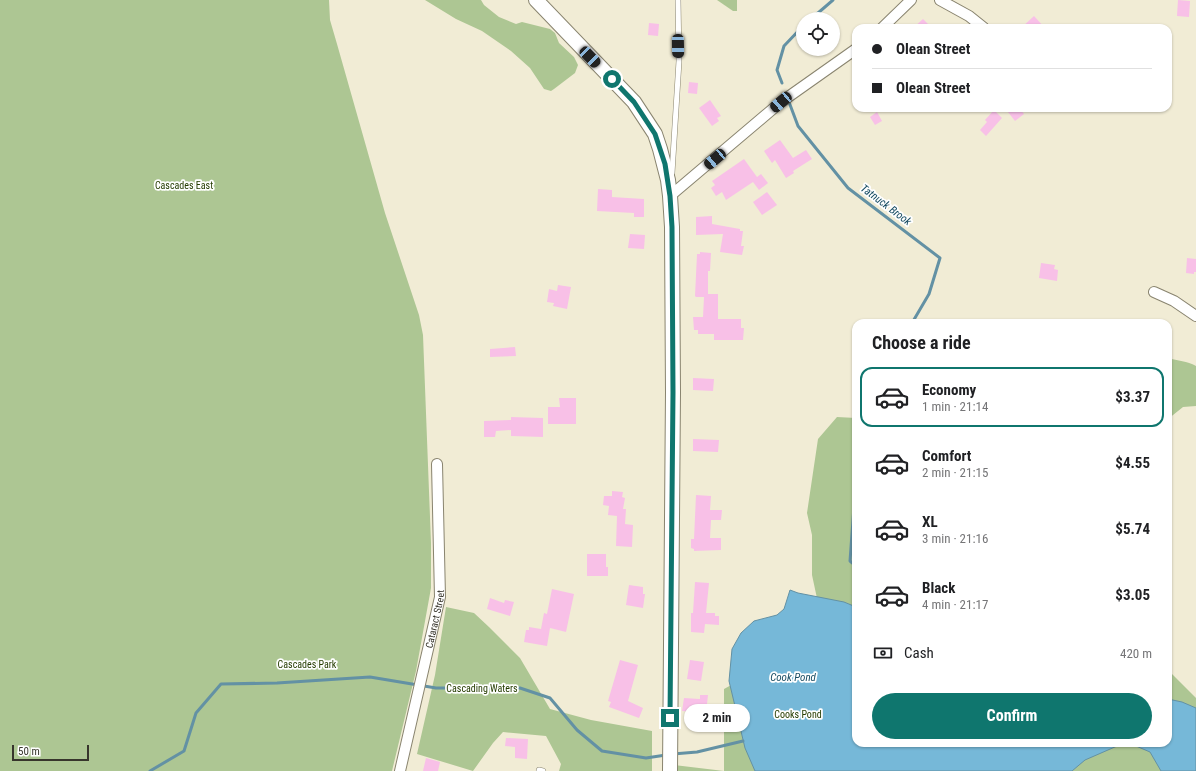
<!DOCTYPE html>
<html lang="en">
<head>
<meta charset="utf-8">
<style>
  body { margin:0; font-family:"Roboto Condensed",sans-serif; background:#f6f6f6; color:#202124; height:100vh; display:flex; flex-direction:column; font-size:15px; white-space:nowrap }
  * { box-sizing:border-box; margin:0 }
  p { font-size:13px; color:#757577 }
  .icon { flex:none; width:22px; height:22px; fill:none; stroke:currentColor; stroke-width:2; stroke-linecap:round; stroke-linejoin:round }
  .map { position:relative; flex:1; overflow:hidden }
  .panel { position:absolute; left:852px; top:319px; width:320px; height:428px; display:flex; flex-direction:column; background:#fff; border-radius:12px; box-shadow:0 1px 3px #0004 }
  .panel>* { flex:none }
  .banner { position:absolute; left:852px; top:24px; width:320px; height:88px; border-radius:12px; box-shadow:0 1px 3px #0004; display:grid; align-content:center; height:88px; padding:0 20px; background:#fff }
  .controls { position:absolute; left:796px; top:12px; display:grid; gap:8px }
  .controls a { display:grid; place-items:center; width:44px; height:44px; border-radius:50%; background:#fff; box-shadow:0 1px 3px #0004; font-size:20px }
  .scale { position:absolute; left:12px; bottom:10px; width:77px; box-sizing:border-box; padding-left:4px; border:2px solid #37352c; border-top:0; font-size:11px; line-height:14px; white-space:nowrap; color:#37352c; -webkit-text-stroke:3px #fff; paint-order:stroke }
  .end { position:absolute; width:18px; height:18px; margin:-9px; border:5px solid #0f766e; background:#fff; box-shadow:0 0 0 2px #fff }
  .from { border-radius:50% }
  .bubble { position:absolute; height:28px; border-radius:14px; background:#fff; box-shadow:0 1px 3px #0004; font-size:13px; font-weight:700; line-height:28px; text-align:center }
  .car { position:absolute; width:12px; height:24px; margin:-12px -6px; border-radius:5px; box-shadow:0 0 3px 1px #0007; background:linear-gradient(#222 24%,#8ab4d8 0 40%,#222 0 76%,#8ab4d8 0 86%,#222 0) }
  .banner b { display:flex; align-items:center; gap:14px; height:38px; font-size:15px }
  .banner b+b { border-top:1px solid #e0e0e0 }
  .banner i { width:10px; height:10px; background:#202124 }
  ul { padding:0; list-style:none }
  li { display:flex; align-items:center; gap:12px; height:60px; margin:0 8px 6px; padding:0 12px; border:2px solid transparent; border-radius:12px }
  li div { flex:1 }
  li b { display:block; font-size:15px }
  li em { font-style:normal; font-weight:700 }
  li.active { border-color:#0f766e }
  li>.icon { width:36px; height:36px; stroke-width:1.5 }
  h2 { padding:0 20px; font-size:18px; line-height:48px }
  .pay { display:flex; align-items:center; gap:10px; height:44px; padding:0 20px; font-size:15px }
  .pay p { margin-inline-start:auto }
  .primary-button { display:flex; gap:8px; margin-top:auto; padding:8px 20px }
  .primary-button a { flex:1; height:46px; border-radius:24px; background:#0f766e; color:#fff; font-size:16px; font-weight:700; line-height:46px; text-align:center }
  .map>svg:first-child { display:block }
  .green { fill:#adc693 }
  .water { fill:#76b8d8; stroke:#6391a4 }
  .lines { fill:none; stroke-linecap:round; stroke-linejoin:round }
  .stream { stroke:#6391a4; stroke-width:3 }
  .building { fill:#f8c0e7 }
  .lane-casing { stroke:#89846f; stroke-width:6 }
  .street-casing { stroke:#89846f; stroke-width:12 }
  .secondary-casing { stroke:#89846f; stroke-width:16 }
  .lane { stroke:#fff; stroke-width:5 }
  .street { stroke:#fff; stroke-width:10 }
  .secondary { stroke:#fff; stroke-width:14 }
  .route { stroke:#0f766e; stroke-width:5 }
  .labels { text-anchor:middle; dominant-baseline:central; stroke-width:3.5; stroke-linejoin:round; paint-order:stroke }
  .park-label { font-size:10px; fill:#253c00; stroke:#fff }
  .street-label { font-size:10px; fill:#37352c; stroke:#fff }
  .water-label { font-size:11px; font-style:italic; fill:#174c63; stroke:#fff }
</style>
</head>
<body>
<div class="map">
<svg width="1196" height="771" viewBox="0 0 1196 771">
  <rect width="100%" height="100%" fill="#f1ecd5"/>
  <g class="green">
    <polygon points="0,0 329,0 330,20 337,44 385,213 419,315 423,335 431,543 431,588 416,671 392,771 0,771"/>
    <polygon points="425,0 481,0 484,5 499,17 516,24 522,22 550,29 555,33 559,43 574,57 578,65 575,73 554,89 551,91 544,89 530,68 511,51 482,31 456,19"/>
    <polygon points="717,0 737,0 737,11 733,11"/>
    <path d="M1168,358C1178,361 1187,361 1196,366V406L1183,407L1168,419Z"/>
    <polygon points="837,417 856,418 856,743 1168,743 1168,670 1196,698 1196,771 674,771 674,765 724,771 724,689 777,660 818,603 812,575 812,535 807,513 818,439"/>
    <polygon points="446,607 474,613 489,627 520,658 550,709 591,720 652,731 652,771 559,771 561,764 546,736 503,732 493,743 473,771 417,754 435,675"/>
  </g>
  <g class="water">
    <polygon points="790,590 798,593 844,602 856,607 856,743 1124,743 1085,760 1072,771 755,771 745,748 729,681 732,649 741,633 754,621 777,615 784,609"/>
    <polygon points="1168,699 1182,702 1196,708 1196,771 1161,771 1150,752 1129,743 1168,743"/>
  </g>
  <g class="lines">
    <g class="stream">
      <polyline points="811,19 833,0"/>
      <polyline points="782,83 777,70 784,46 803,26"/>
      <polyline points="789,102 798,126 848,188 940,258 929,294 912,323"/>
      <polyline points="856,479 850,561 856,566"/>
      <polyline points="673,754 697,752 743,741"/>
      <polyline points="150,771 184,751 196,713 221,684 277,683 370,677 436,688 520,688 550,698 577,730 602,751 646,758 666,755"/>
    </g>
  </g>
  <g class="building">
    <polygon points="1178,0 1190,1 1189,17 1177,16"/>
    <polygon points="1034,16 1045,28 1021,28"/>
    <polygon points="923,19 932,28 913,28"/>
    <polygon points="649,23 659,24 658,36 648,35"/>
    <polygon points="689,82 698,83 697,94 688,93"/>
    <polygon points="710,100 721,116 717,118 719,121 712,126 699,108"/>
    <polygon points="1012,108 1019,108 1024,114 1015,121 1008,112"/>
    <polygon points="994,110 1002,118 986,136 980,130 987,122 985,120"/>
    <polygon points="877,112 882,121 875,125 870,117"/>
    <polygon points="780,140 793,158 806,150 812,159 793,171 794,173 786,178 775,160 772,163 764,151"/>
    <polygon points="744,159 757,177 761,174 768,183 759,190 753,182 726,200 722,192 716,196 711,188 715,185 712,181"/>
    <polygon points="598,189 612,190 612,197 644,199 644,217 634,217 634,213 597,211"/>
    <polygon points="767,192 777,205 762,215 753,202"/>
    <polygon points="712,216 712,224 740,229 740,231 743,231 741,246 744,246 742,255 720,252 723,234 696,235 696,217"/>
    <polygon points="630,234 645,235 644,249 628,248"/>
    <polygon points="700,252 711,253 710,271 708,271 708,294 718,294 718,319 741,319 741,328 744,328 743,340 714,340 714,334 698,334 698,330 694,330 693,317 703,317 704,297 696,297 695,296 697,254 700,254"/>
    <polygon points="1187,258 1196,259 1196,272 1194,272 1194,274 1186,273"/>
    <polygon points="1041,263 1055,265 1054,269 1058,270 1057,281 1039,278"/>
    <polygon points="558,285 571,287 567,309 553,306 554,303 547,302 549,289 557,291"/>
    <polygon points="515,347 516,356 490,357 490,349"/>
    <polygon points="693,378 714,379 713,391 693,390"/>
    <polygon points="559,398 576,398 576,424 548,424 548,407 560,407"/>
    <polygon points="511,417 543,418 543,437 511,436 511,430 496,431 495,437 484,437 484,421 511,420"/>
    <polygon points="693,439 719,440 718,452 693,451"/>
    <polygon points="612,491 623,492 622,497 625,498 623,509 626,509 625,524 633,525 632,547 616,546 617,516 608,515 609,506 603,505 604,496 612,496"/>
    <polygon points="696,495 711,496 710,510 722,510 721,520 711,520 710,538 721,538 721,550 694,551 694,549 691,548 691,539 694,539"/>
    <polygon points="587,554 606,554 606,567 608,567 608,576 587,576"/>
    <polygon points="695,582 709,583 706,613 715,613 715,616 719,616 719,625 705,624 704,633 691,632 691,613 693,613"/>
    <polygon points="629,585 643,587 643,594 645,594 643,608 626,605"/>
    <polygon points="552,589 574,594 566,632 550,628 547,646 524,642 526,630 529,630 529,627 541,629 544,613 547,614"/>
    <polygon points="490,598 504,603 505,600 514,602 510,616 487,609"/>
    <polygon points="620,660 638,665 628,701 643,708 639,718 609,707 611,702 608,701"/>
    <polygon points="690,660 704,662 701,681 687,679"/>
    <polygon points="700,695 708,695 706,713 682,711 684,698 700,699"/>
    <polygon points="506,738 528,739 527,759 515,758 515,747 505,746"/>
    <polygon points="426,758 440,762 438,771 423,771"/>
  </g>
  <g class="lines">
    <defs>
      <g id="lane">
        <polyline points="672,173 679,61 678,0"/>
        <polyline points="539,770 543,771"/>
      </g>
      <g id="street">
        <polyline points="940,0 969,16 984,28"/>
        <polyline points="882,28 911,0"/>
        <polyline points="670,196 781,102 856,49"/>
        <polyline points="1154,292 1174,301 1196,316"/>
        <path id="s1" d="M400,771L440,597L437,464"/>
      </g>
      <polyline id="secondary" points="536,0 634,102 655,134 660,149 668,180 670,196 672,227 673,392 670,771"/>
    </defs>
    <use href="#lane" class="lane-casing"/>
    <use href="#street" class="street-casing"/>
    <use href="#secondary" class="secondary-casing"/>
    <use href="#lane" class="lane"/>
    <use href="#street" class="street"/>
    <use href="#secondary" class="secondary"/>
  </g>
  <g class="lines">
    <polyline class="route" points="612,79 634,102 655,134 665,164 670,196 672,227 673,392 670,718"/>
  </g>
  <g class="labels">
    <g class="park-label">
      <text x="184" y="185">Cascades East</text>
      <text x="307" y="664">Cascades Park</text>
      <text x="482" y="688">Cascading Waters</text>
      <text x="798" y="714">Cooks Pond</text>
    </g>
    <g class="street-label">
      <text stroke="none"><textPath href="#s1" startOffset="156">Cataract Street</textPath></text>
    </g>
    <g class="water-label">
      <text transform="translate(886 205) rotate(37)">Tatnuck Brook</text>
      <text x="793" y="677">Cook Pond</text>
    </g>
  </g>
</svg>
<div class="controls">
<a><svg class="icon" aria-label="locate" viewBox="0 0 24 24"><circle cx="12" cy="12" r="6"/><path d="M12 2v4M12 18v4M2 12h4M18 12h4"/></svg></a>
</div>
<div class="scale">50 m</div>
<i class="end from" style="left:612px;top:79px"></i>
<i class="end" style="left:670px;top:718px"></i>
<div class="bubble" style="left:684px;top:704px;width:66px">2 min</div>
<i class="car" style="left:678px;top:46px;rotate:179deg"></i>
<i class="car" style="left:590px;top:57px;rotate:136deg"></i>
<i class="car" style="left:781px;top:102px;rotate:229deg"></i>
<i class="car" style="left:715px;top:159px;rotate:230deg"></i>
<div class="banner">
<b><i class="from"></i>Olean Street</b>
<b><i></i>Olean Street</b>
</div>
<section class="panel">
<h2>Choose a ride</h2>
<ul>
<li class="active"><svg class="icon" aria-label="car" viewBox="0 0 24 24"><path d="M5 17H2v-5l4-1 3-4h7l3 4 3 1v5h-3M9 17h6M6 11h13"/><circle cx="7" cy="17" r="2"/><circle cx="17" cy="17" r="2"/></svg><div><b>Economy</b><p>1 min · 21:14</p></div><em>$3.37</em></li>
<li><svg class="icon" aria-label="car" viewBox="0 0 24 24"><path d="M5 17H2v-5l4-1 3-4h7l3 4 3 1v5h-3M9 17h6M6 11h13"/><circle cx="7" cy="17" r="2"/><circle cx="17" cy="17" r="2"/></svg><div><b>Comfort</b><p>2 min · 21:15</p></div><em>$4.55</em></li>
<li><svg class="icon" aria-label="car" viewBox="0 0 24 24"><path d="M5 17H2v-5l4-1 3-4h7l3 4 3 1v5h-3M9 17h6M6 11h13"/><circle cx="7" cy="17" r="2"/><circle cx="17" cy="17" r="2"/></svg><div><b>XL</b><p>3 min · 21:16</p></div><em>$5.74</em></li>
<li><svg class="icon" aria-label="car" viewBox="0 0 24 24"><path d="M5 17H2v-5l4-1 3-4h7l3 4 3 1v5h-3M9 17h6M6 11h13"/><circle cx="7" cy="17" r="2"/><circle cx="17" cy="17" r="2"/></svg><div><b>Black</b><p>4 min · 21:17</p></div><em>$3.05</em></li>
</ul>
<div class="pay"><svg class="icon" aria-label="cash" viewBox="0 0 24 24"><path d="M3 7h18v10H3z"/><circle cx="12" cy="12" r="2"/></svg>Cash<p>420 m</p></div>
<div class="primary-button"><a>Confirm</a></div>
</section>
</div>
</body>
</html>
